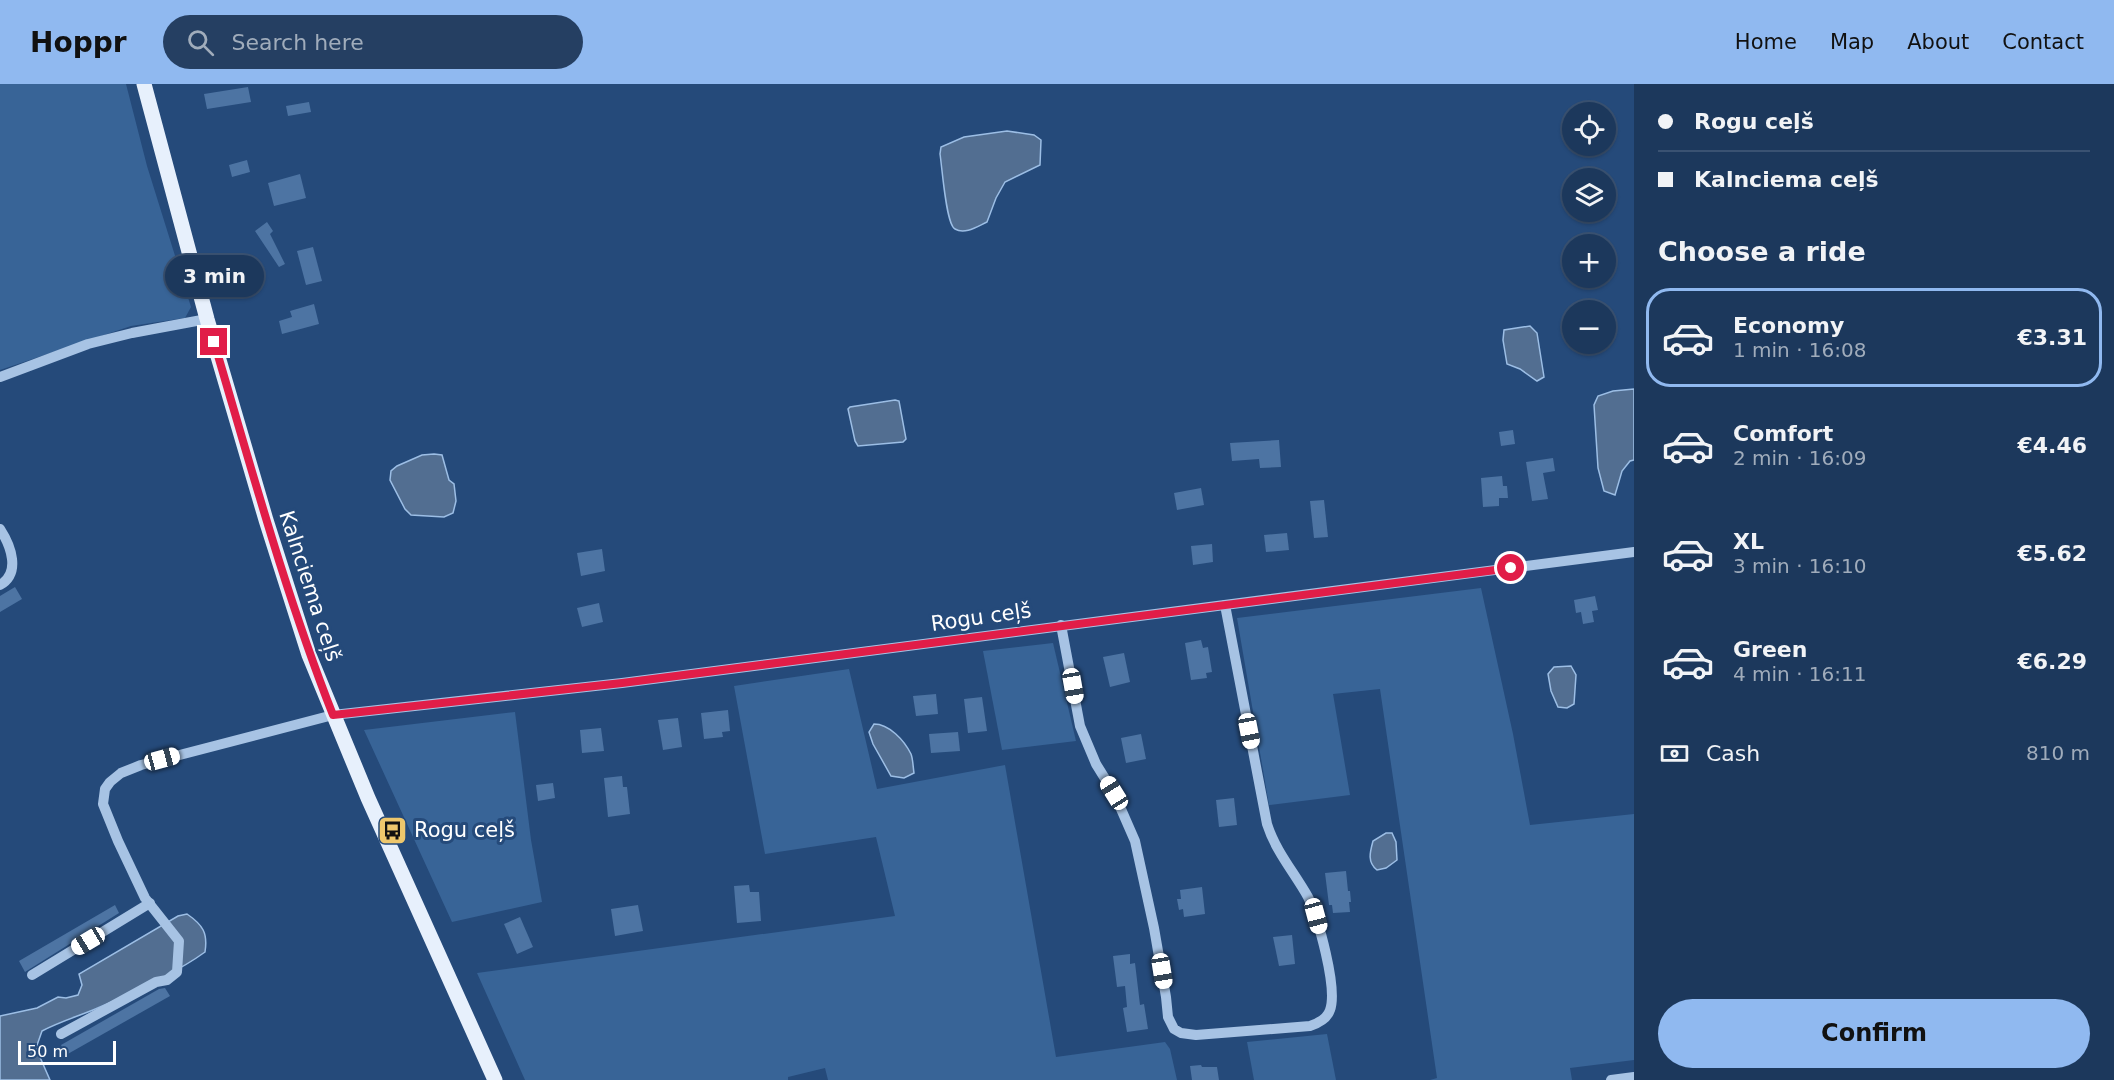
<!DOCTYPE html>
<html lang="en">
<head>
<meta charset="utf-8">
<style>
  body { margin:0; font-family:"DejaVu Sans",sans-serif; background:#253f62; color:#f1f3f6; height:100vh; display:flex; flex-direction:column; font-size:22px; white-space:nowrap }
  * { box-sizing:border-box; margin:0 }
  p { font-size:20px; color:#a0acbb }
  .icon { flex:none; width:33px; height:33px; fill:none; stroke:currentColor; stroke-width:2; stroke-linecap:round; stroke-linejoin:round }
  .map { position:relative; flex:1; overflow:hidden }
  .sheet { display:flex; flex-direction:column; background:#1c385c; width:480px }
  .sheet>* { flex:none }
  .banner { display:grid; align-content:center; height:132px; padding:0 24px; background:#1c385c }
  .buttons { position:absolute; left:1562px; top:18px; display:grid; gap:12px }
  .buttons a { display:grid; place-items:center; width:54px; height:54px; border-radius:50%; background:#1c385c; box-shadow:0 2px 4px #0004,0 0 0 2px #3a5272; font-size:30px }
  .scale { position:absolute; left:18px; bottom:15px; width:98px; box-sizing:border-box; padding-left:6px; border:3px solid #fff; border-top:0; font-size:16px; line-height:21px; white-space:nowrap; color:#fff; -webkit-text-stroke:4px #254a7a; paint-order:stroke }
  .end { position:absolute; width:27px; height:27px; margin:-14px; border:8px solid #e11d48; background:#fff; box-shadow:0 0 0 3px #fff }
  .from { border-radius:50% }
  .bubble { position:absolute; height:42px; border-radius:21px; background:#1c385c; box-shadow:0 2px 4px #0004,0 0 0 2px #3a5272; font-size:20px; font-weight:800; line-height:42px; text-align:center }
  .car { position:absolute; width:18px; height:36px; margin:-18px -9px; border-radius:8px; box-shadow:0 0 4px 2px #0007; background:linear-gradient(#fff 24%,#345 0 40%,#fff 0 76%,#345 0 86%,#fff 0) }
  .banner b { display:flex; align-items:center; gap:21px; height:57px; font-size:22px }
  .banner b+b { border-top:2px solid #3a5272 }
  .banner i { width:15px; height:15px; background:#f1f3f6 }
  ul { padding:0; list-style:none }
  li { display:flex; align-items:center; gap:18px; height:99px; margin:0 12px 9px; padding:0 12px; border:3px solid transparent; border-radius:24px }
  li div { flex:1 }
  li b { display:block; font-size:22px }
  li em { font-style:normal; font-weight:800 }
  li.selected { border-color:#90b9f0 }
  li>.icon { width:54px; height:54px; stroke-width:1.5 }
  h2 { padding:0 24px; font-size:27px; line-height:72px }
  .pay { display:flex; align-items:center; gap:15px; height:66px; padding:0 24px; font-size:22px }
  .pay p { margin-inline-start:auto }
  .action { display:flex; gap:12px; margin-top:auto; padding:12px 24px }
  .action a { flex:1; height:69px; border-radius:36px; background:#90b9f0; color:#111; font-size:24px; font-weight:800; line-height:69px; text-align:center }
  header { display:flex; align-items:center; gap:36px; box-sizing:border-box; height:84px; padding:0 30px; background:#90b9f0; color:#111 }
  header strong { font-size:28px }
  nav { display:flex; gap:33px; margin-inline-start:auto; font-size:21px }
  .search { width:420px; height:54px; background:#253f62; display:flex; align-items:center; gap:15px; box-sizing:border-box; padding:0 21px; border-radius:33px; color:#a0acbb; font-size:22px }
  main { display:flex; flex:1; min-height:0 }
  .map>svg:first-child { display:block }
  .green { fill:#386497 }
  .water { fill:#526e91; stroke:#9cbee5; stroke-width:1.5 }
  .building { fill:#4d74a3 }
  .lines { fill:none; stroke-linecap:round; stroke-linejoin:round }
  .minor { stroke:#a7c3e4; stroke-width:10 }
  .major { stroke:#e7f0fc; stroke-width:15 }
  .route { stroke:#e11d48; stroke-width:8 }
  .labels { text-anchor:middle; dominant-baseline:central; stroke-width:6; stroke-linejoin:round; paint-order:stroke }
  .street-label { font-size:21px; fill:#fff; stroke:#254a7a }
  .poi-label { font-size:21px; fill:#fff; stroke:#254a7a; text-anchor:start }
</style>
</head>
<body>
<header>
<strong>Hoppr</strong>
<div class="search"><svg class="icon" aria-label="search" viewBox="0 0 24 24"><circle cx="10" cy="10" r="6"/><path d="M15 15l6 6"/></svg>Search here</div>
<nav><a>Home</a><a>Map</a><a>About</a><a>Contact</a></nav>
</header>
<main>
<div class="map">
<svg width="1634" height="996" viewBox="0 0 1634 996">
  <rect width="100%" height="100%" fill="#254a7a"/>
  <g class="green">
    <polygon points="0,0 126,0 147,82 191,223 185,234 131,242 0,286"/>
    <polygon points="1481,504 1513,650 1530,741 1634,730 1634,976 1570,984 1572,996 1430,996 1437,994 1380,605 1333,610 1350,711 1269,721 1237,534"/>
    <polygon points="1053,559 1076,657 1002,666 983,567"/>
    <polygon points="849,585 877,705 1005,681 1056,973 1165,958 1170,965 1177,996 828,996 825,984 788,993 788,996 525,996 477,889 895,832 876,753 765,770 734,602"/>
    <polygon points="515,628 531,756 542,818 452,838 364,646"/>
    <polygon points="1327,950 1336,996 1254,996 1247,958"/>
  </g>
  <g class="water">
    <path d="M1007,47L1034,51L1041,56L1040,81L1005,98L996,114L987,138C978,142 965,151 955,145C946,141 942,82 940,70L941,63L964,53Z"/>
    <polygon points="1530,242 1537,249 1544,293 1537,297 1520,285 1507,280 1503,256 1504,246"/>
    <polygon points="1634,305 1634,376 1630,377 1622,387 1615,411 1604,407 1598,384 1594,321 1598,312 1613,307"/>
    <polygon points="895,316 899,317 906,355 903,358 858,362 855,357 848,325 850,323"/>
    <polygon points="434,370 442,371 449,396 454,400 456,417 453,429 444,433 411,431 405,425 390,396 391,387 397,382 422,371"/>
    <polygon points="1571,582 1576,591 1574,620 1567,624 1558,623 1551,607 1548,590 1554,583"/>
    <path d="M874,640C889,640 904,656 911,670C913,675 913,683 914,689L904,694L891,692L873,660L869,648Z"/>
    <path d="M1386,749H1392L1396,758L1397,776L1386,784L1377,786C1367,778 1370,768 1373,757Z"/>
    <path d="M187,830C203,841 208,849 205,868C175,890 128,911 93,926C76,933 59,938 42,947L36,964L50,996H0V932L37,924L58,913L66,914L78,911L82,901L79,890L178,832Z"/>
  </g>
  <g class="building">
    <polygon points="248,3 251,18 207,25 204,10"/>
    <polygon points="309,18 311,28 288,32 286,22"/>
    <polygon points="247,76 250,88 232,93 229,81"/>
    <polygon points="300,90 306,114 274,122 268,99"/>
    <polygon points="267,138 273,147 270,150 285,180 279,183 255,147"/>
    <polygon points="313,163 322,197 306,201 297,167"/>
    <polygon points="314,220 319,240 282,250 279,237 292,233 290,227"/>
    <polygon points="1513,346 1515,360 1501,362 1499,348"/>
    <polygon points="1279,356 1281,383 1260,384 1259,375 1232,377 1230,359"/>
    <polygon points="1553,374 1555,387 1543,389 1548,415 1532,417 1526,378"/>
    <polygon points="1502,392 1503,402 1507,402 1508,414 1499,414 1499,422 1483,423 1481,394"/>
    <polygon points="1201,404 1204,421 1177,426 1174,409"/>
    <polygon points="1324,416 1328,453 1314,454 1310,417"/>
    <polygon points="1287,449 1289,466 1266,468 1264,451"/>
    <polygon points="1212,460 1213,478 1193,481 1191,462"/>
    <polygon points="602,465 605,487 581,492 577,469"/>
    <polygon points="15,503 22,515 0,528 0,512"/>
    <polygon points="1595,512 1598,526 1592,527 1594,538 1583,540 1581,528 1576,529 1574,516"/>
    <polygon points="599,519 603,538 582,543 577,524"/>
    <polygon points="1201,556 1203,564 1208,563 1212,588 1206,589 1207,594 1191,596 1185,559"/>
    <polygon points="1124,569 1130,598 1110,603 1103,573"/>
    <polygon points="936,610 938,630 916,632 913,612"/>
    <polygon points="982,613 987,647 968,649 964,615"/>
    <polygon points="728,626 730,647 722,648 723,653 704,655 701,629"/>
    <polygon points="678,634 682,663 663,666 658,636"/>
    <polygon points="601,644 604,667 582,669 580,646"/>
    <polygon points="958,648 960,667 931,669 929,650"/>
    <polygon points="1141,650 1146,675 1126,679 1121,654"/>
    <polygon points="622,692 623,703 627,703 630,730 608,733 604,694"/>
    <polygon points="553,699 555,714 538,717 536,701"/>
    <polygon points="1234,714 1237,741 1219,743 1216,716"/>
    <polygon points="1346,787 1348,807 1350,807 1351,818 1349,818 1350,828 1333,829 1332,821 1329,821 1325,789"/>
    <polygon points="749,801 750,808 759,808 761,837 737,839 734,802"/>
    <polygon points="1202,803 1205,830 1184,833 1183,825 1179,826 1177,815 1181,815 1180,806"/>
    <polygon points="115,821 119,829 25,888 19,877"/>
    <polygon points="638,821 643,847 615,852 611,825"/>
    <polygon points="520,833 533,863 517,870 504,840"/>
    <polygon points="1292,851 1295,880 1279,882 1273,853"/>
    <polygon points="1130,870 1130,880 1135,879 1140,921 1144,920 1148,945 1127,948 1123,924 1127,923 1125,902 1117,903 1113,872"/>
    <polygon points="165,904 170,912 66,971 61,961 159,905"/>
    <polygon points="1201,981 1202,983 1217,983 1219,996 1192,996 1190,982"/>
  </g>
  <g class="lines">
    <g class="minor">
      <polyline points="0,293 88,260 132,249 207,235"/>
      <path d="M0,445C11,462 21,489 0,501"/>
      <path d="M1061,541L1080,642L1096,680L1114,709L1135,757L1154,844L1166,913L1168,933L1174,945L1181,949L1196,951L1310,942C1319,939 1327,935 1330,926C1338,904 1318,834 1308,813C1294,788 1276,768 1267,740L1225,521"/>
      <polyline points="32,891 150,819"/>
      <polyline points="61,950 156,898 167,896 177,888 179,857 145,814 118,757 103,720 105,705 110,698 121,689 141,681 333,631 622,599 1634,468"/>
      <polyline points="1611,996 1634,993"/>
    </g>
    <polyline class="major" points="144,0 207,235 266,436 309,571 368,714 495,996"/>
  </g>
  <g class="lines">
    <path class="route" d="M214,258C251,383 285,509 333,631L622,599L1511,484"/>
  </g>
  <defs>
    <symbol id="bus-square" viewBox="-11 -11 22 22"><rect x="-9" y="-9" width="18" height="18" rx="4" fill="#eec76c" stroke="#254a7a"/><path d="M-5-6H5V4H4V6H2V4H-2V6H-4V4H-5ZM-3.5-4V0h7V-4ZM-3.5 1.2v1.5H-2V1.2ZM2 1.2v1.5H3.5V1.2Z" fill="#111"/></symbol>
  </defs>
  <g fill-rule="evenodd">
    <use href="#bus-square" x="376" y="730" width="33" height="33"/>
  </g>
  <g class="labels">
    <g class="street-label">
      <text transform="translate(310 502) rotate(72)">Kalnciema ceļš</text>
      <text transform="translate(981 533) rotate(-8)">Rogu ceļš</text>
    </g>
    <g class="poi-label">
      <text x="414" y="746">Rogu ceļš</text>
    </g>
  </g>
</svg>
<div class="buttons">
<a><svg class="icon" aria-label="locate" viewBox="0 0 24 24"><circle cx="12" cy="12" r="6"/><path d="M12 2v4M12 18v4M2 12h4M18 12h4"/></svg></a>
<a><svg class="icon" aria-label="layers" viewBox="0 0 24 24"><path d="M12 4l9 5-9 5-9-5zM3 14l9 5 9-5"/></svg></a>
<a>+</a>
<a>−</a>
</div>
<div class="scale">50 m</div>
<i class="end from" style="left:1511px;top:484px"></i>
<i class="end" style="left:214px;top:258px"></i>
<div class="bubble" style="left:165px;top:171px;width:99px">3 min</div>
<i class="car" style="left:1073px;top:602px;rotate:170deg"></i>
<i class="car" style="left:1249px;top:647px;rotate:169deg"></i>
<i class="car" style="left:162px;top:675px;rotate:75deg"></i>
<i class="car" style="left:1114px;top:709px;rotate:328deg"></i>
<i class="car" style="left:1316px;top:832px;rotate:165deg"></i>
<i class="car" style="left:88px;top:857px;rotate:239deg"></i>
<i class="car" style="left:1162px;top:887px;rotate:171deg"></i>
</div>
<section class="sheet">
<div class="banner">
<b><i class="from"></i>Rogu ceļš</b>
<b><i></i>Kalnciema ceļš</b>
</div>
<h2>Choose a ride</h2>
<ul>
<li class="selected"><svg class="icon" aria-label="car" viewBox="0 0 24 24"><path d="M5 17H2v-5l4-1 3-4h7l3 4 3 1v5h-3M9 17h6M6 11h13"/><circle cx="7" cy="17" r="2"/><circle cx="17" cy="17" r="2"/></svg><div><b>Economy</b><p>1 min · 16:08</p></div><em>€3.31</em></li>
<li><svg class="icon" aria-label="car" viewBox="0 0 24 24"><path d="M5 17H2v-5l4-1 3-4h7l3 4 3 1v5h-3M9 17h6M6 11h13"/><circle cx="7" cy="17" r="2"/><circle cx="17" cy="17" r="2"/></svg><div><b>Comfort</b><p>2 min · 16:09</p></div><em>€4.46</em></li>
<li><svg class="icon" aria-label="car" viewBox="0 0 24 24"><path d="M5 17H2v-5l4-1 3-4h7l3 4 3 1v5h-3M9 17h6M6 11h13"/><circle cx="7" cy="17" r="2"/><circle cx="17" cy="17" r="2"/></svg><div><b>XL</b><p>3 min · 16:10</p></div><em>€5.62</em></li>
<li><svg class="icon" aria-label="car" viewBox="0 0 24 24"><path d="M5 17H2v-5l4-1 3-4h7l3 4 3 1v5h-3M9 17h6M6 11h13"/><circle cx="7" cy="17" r="2"/><circle cx="17" cy="17" r="2"/></svg><div><b>Green</b><p>4 min · 16:11</p></div><em>€6.29</em></li>
</ul>
<div class="pay"><svg class="icon" aria-label="cash" viewBox="0 0 24 24"><path d="M3 7h18v10H3z"/><circle cx="12" cy="12" r="2"/></svg>Cash<p>810 m</p></div>
<div class="action"><a>Confirm</a></div>
</section>
</main>
</body>
</html>
